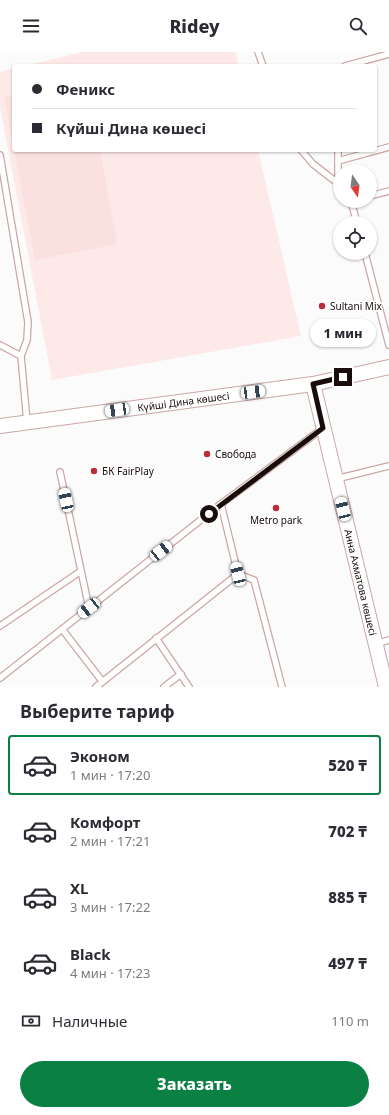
<!DOCTYPE html>
<html lang="ru">
<head>
<meta charset="utf-8">
<style>
  body { margin:0; font-family:"Noto Sans",sans-serif; background:#f7f7f7; color:#2b2b33; height:100vh; display:flex; flex-direction:column; font-size:15px; white-space:nowrap }
  * { box-sizing:border-box; margin:0 }
  p { font-size:13px; color:#7c7c81 }
  .icon { flex:none; width:22px; height:22px; fill:none; stroke:currentColor; stroke-width:2; stroke-linecap:round; stroke-linejoin:round }
  .map { position:relative; height:635px; overflow:hidden }
  .drawer { display:flex; flex-direction:column; background:#fff; flex:1 }
  .drawer>* { flex:none }
  .hud { position:absolute; left:12px; top:12px; width:365px; height:88px; border-radius:4px; box-shadow:0 1px 3px #0004; display:grid; align-content:center; height:88px; padding:0 20px; background:#fff }
  .needle { width:26px; rotate:166deg }
  .tools { position:absolute; left:333px; top:112px; display:grid; gap:8px }
  .tools a { display:grid; place-items:center; width:44px; height:44px; border-radius:50%; background:#fff; box-shadow:0 1px 3px #0004; font-size:20px }
  .end { position:absolute; width:18px; height:18px; margin:-9px; border:5px solid #190d0c; background:#fff; box-shadow:0 0 0 2px #fff }
  .from { border-radius:50% }
  .bubble { position:absolute; height:28px; border-radius:14px; background:#fff; box-shadow:0 1px 3px #0004; font-size:13px; font-weight:800; line-height:28px; text-align:center }
  .car { position:absolute; width:12px; height:24px; margin:-12px -6px; border-radius:5px; box-shadow:0 0 3px 1px #0007; background:linear-gradient(#fff 24%,#345 0 40%,#fff 0 76%,#345 0 86%,#fff 0) }
  .hud b { display:flex; align-items:center; gap:14px; height:38px; font-size:15px }
  .hud b+b { border-top:1px solid #e1e1e2 }
  .hud i { width:10px; height:10px; background:#2b2b33 }
  ul { padding:0; list-style:none }
  li { display:flex; align-items:center; gap:12px; height:60px; margin:0 8px 6px; padding:0 12px; border:2px solid transparent; border-radius:4px }
  li div { flex:1 }
  li b { display:block; font-size:15px }
  li em { font-style:normal; font-weight:800 }
  li.selected { border-color:#0b8043 }
  li>.icon { width:36px; height:36px; stroke-width:1.5 }
  h2 { padding:0 20px; font-size:18px; line-height:48px }
  .pay { display:flex; align-items:center; gap:10px; height:44px; padding:0 20px; font-size:15px }
  .pay p { margin-inline-start:auto }
  .button { display:flex; gap:8px; margin-top:auto; padding:8px 20px }
  .button a { flex:1; height:46px; border-radius:24px; background:#0b8043; color:#fff; font-size:16px; font-weight:800; line-height:46px; text-align:center }
  header { display:flex; justify-content:space-between; align-items:center; height:52px; padding:0 20px; background:#fff; font-size:18px; font-weight:800 }
  .map>svg:first-child { display:block }
  .built { fill:#fce9e8 }
  .green { fill:#fae0df }
  .lines { fill:none; stroke-linecap:round; stroke-linejoin:round }
  .service-casing { stroke:#cba6a4; stroke-width:8 }
  .tertiary-casing { stroke:#cba6a4; stroke-width:16 }
  .service { stroke:#fff; stroke-width:5.5 }
  .tertiary { stroke:#fff; stroke-width:14 }
  .route { stroke:#190d0c; stroke-width:5 }
  .poi-dot { fill:#bd2c3a; stroke:#fff; stroke-width:1.5 }
  .labels { text-anchor:middle; dominant-baseline:central; stroke-width:3; stroke-linejoin:round; paint-order:stroke }
  .poi-label { font-size:10px; fill:#190d0c; stroke:#fff; text-anchor:start }
  .street-label { font-size:10px; fill:#190d0c; stroke:#fff }
</style>
</head>
<body>
<header><svg class="icon" aria-label="menu" viewBox="0 0 24 24"><path d="M4 6h16M4 12h16M4 18h16"/></svg>Ridey<svg class="icon" aria-label="search" viewBox="0 0 24 24"><circle cx="10" cy="10" r="6"/><path d="M15 15l6 6"/></svg></header>
<div class="map">
<svg width="389" height="635" viewBox="0 0 389 635">
  <rect width="100%" height="100%" fill="#fbfbfb"/>
  <g class="built">
    <polygon points="82,0 236,0 239,14 24,14"/>
    <polygon points="14,16 14,98 258,98 301,284 52,328 0,55 0,20"/>
  </g>
  <polygon class="green" points="14,43 14,98 100,98 117,192 35,208 4,45"/>
  <g class="lines">
    <defs>
      <g id="service">
        <polyline points="258,0 263,14"/>
        <polyline points="345,14 389,2"/>
        <polyline points="301,98 313,112 340,133"/>
        <polyline points="338,98 338,131"/>
        <polyline points="0,103 28,270 27,288 21,304 27,370"/>
        <polyline points="338,109 389,95"/>
        <polyline points="370,144 389,139"/>
        <polyline points="351,149 357,171"/>
        <polyline points="365,201 389,293"/>
        <polyline points="0,293 21,304"/>
        <polyline points="60,420 89,556"/>
        <polyline points="336,427 389,414"/>
        <polyline points="221,452 238,522"/>
        <polyline points="0,574 81,519"/>
        <polyline points="62,577 102,629"/>
        <polyline points="156,586 189,635"/>
        <polyline points="376,592 389,588"/>
        <polyline points="0,626 221,452 323,376"/>
        <polyline points="96,635 238,522 254,528 282,635"/>
        <polyline points="164,635 181,622"/>
      </g>
      <g id="tertiary">
        <path id="s1" d="M313,332L386,635"/>
        <path id="s2" d="M0,374L313,332L389,315"/>
      </g>
    </defs>
    <use href="#service" class="service-casing"/>
    <use href="#tertiary" class="tertiary-casing"/>
    <use href="#service" class="service"/>
    <use href="#tertiary" class="tertiary"/>
  </g>
  <g class="lines">
    <polyline class="route" points="209,462 323,376 313,332 343,325"/>
  </g>
  <g class="poi-dot">
    <circle cx="322" cy="254" r="4"/>
    <circle cx="207" cy="402" r="4"/>
    <circle cx="94" cy="419" r="4"/>
    <circle cx="276" cy="456" r="4"/>
  </g>
  <g class="labels">
    <g class="poi-label">
      <text x="330" y="254">Sultani Mix</text>
      <text x="215" y="402">Свобода</text>
      <text x="102" y="419">БК FairPlay</text>
      <text x="276" y="468" text-anchor="middle">Metro park</text>
    </g>
    <g class="street-label">
      <text stroke="none"><textPath href="#s2" startOffset="185">Күйші Дина көшесі</textPath></text>
      <text stroke="none"><textPath href="#s1" startOffset="204">Анна Ахматова көшесі</textPath></text>
    </g>
  </g>
</svg>
<div class="tools">
<a><svg class="needle" viewBox="-14 -14 28 28"><path d="M0-13l5 13h-10z" fill="#e53935"/><path d="M0 13l5-13h-10z" fill="#7c7c81"/></svg></a>
<a><svg class="icon" aria-label="locate" viewBox="0 0 24 24"><circle cx="12" cy="12" r="6"/><path d="M12 2v4M12 18v4M2 12h4M18 12h4"/></svg></a>
</div>
<i class="end from" style="left:209px;top:462px"></i>
<i class="end" style="left:343px;top:325px"></i>
<div class="bubble" style="left:310px;top:267px;width:66px">1 мин</div>
<i class="car" style="left:253px;top:340px;rotate:83deg"></i>
<i class="car" style="left:117px;top:358px;rotate:262deg"></i>
<i class="car" style="left:66px;top:448px;rotate:348deg"></i>
<i class="car" style="left:343px;top:457px;rotate:346deg"></i>
<i class="car" style="left:161px;top:499px;rotate:52deg"></i>
<i class="car" style="left:238px;top:522px;rotate:346deg"></i>
<i class="car" style="left:89px;top:556px;rotate:232deg"></i>
<div class="hud">
<b><i class="from"></i>Феникс</b>
<b><i></i>Күйші Дина көшесі</b>
</div>
</div>
<section class="drawer">
<h2>Выберите тариф</h2>
<ul>
<li class="selected"><svg class="icon" aria-label="car" viewBox="0 0 24 24"><path d="M5 17H2v-5l4-1 3-4h7l3 4 3 1v5h-3M9 17h6M6 11h13"/><circle cx="7" cy="17" r="2"/><circle cx="17" cy="17" r="2"/></svg><div><b>Эконом</b><p>1 мин · 17:20</p></div><em>520 ₸</em></li>
<li><svg class="icon" aria-label="car" viewBox="0 0 24 24"><path d="M5 17H2v-5l4-1 3-4h7l3 4 3 1v5h-3M9 17h6M6 11h13"/><circle cx="7" cy="17" r="2"/><circle cx="17" cy="17" r="2"/></svg><div><b>Комфорт</b><p>2 мин · 17:21</p></div><em>702 ₸</em></li>
<li><svg class="icon" aria-label="car" viewBox="0 0 24 24"><path d="M5 17H2v-5l4-1 3-4h7l3 4 3 1v5h-3M9 17h6M6 11h13"/><circle cx="7" cy="17" r="2"/><circle cx="17" cy="17" r="2"/></svg><div><b>XL</b><p>3 мин · 17:22</p></div><em>885 ₸</em></li>
<li><svg class="icon" aria-label="car" viewBox="0 0 24 24"><path d="M5 17H2v-5l4-1 3-4h7l3 4 3 1v5h-3M9 17h6M6 11h13"/><circle cx="7" cy="17" r="2"/><circle cx="17" cy="17" r="2"/></svg><div><b>Black</b><p>4 мин · 17:23</p></div><em>497 ₸</em></li>
</ul>
<div class="pay"><svg class="icon" aria-label="cash" viewBox="0 0 24 24"><path d="M3 7h18v10H3z"/><circle cx="12" cy="12" r="2"/></svg>Наличные<p>110 m</p></div>
<div class="button"><a>Заказать</a></div>
</section>
</body>
</html>
